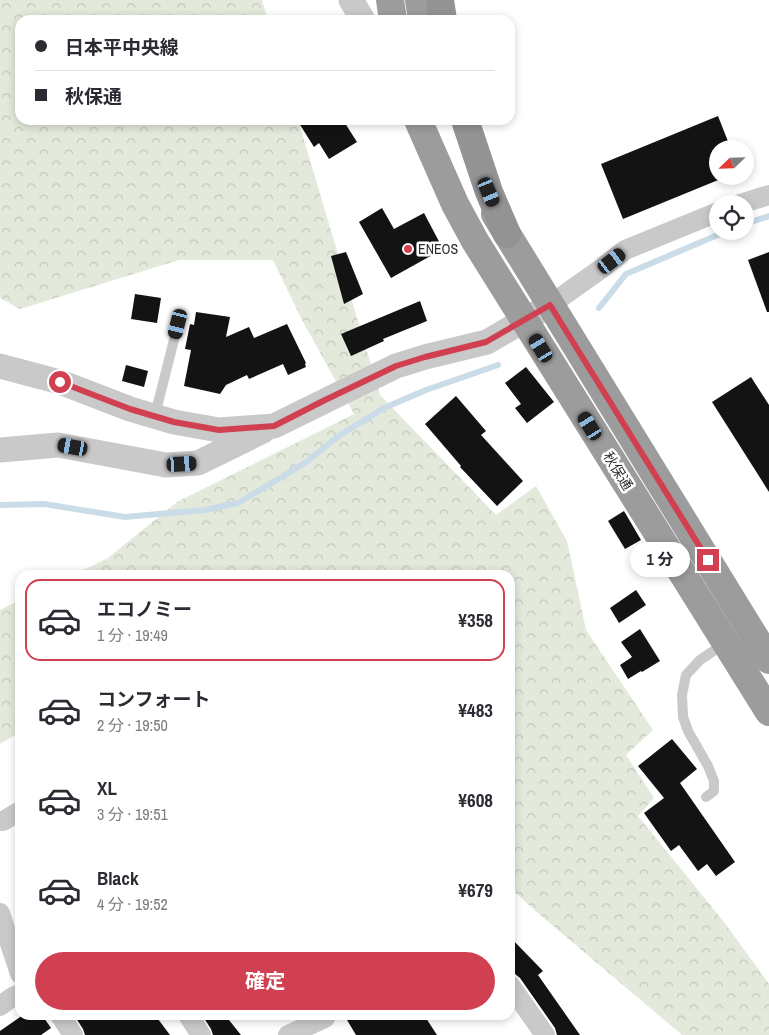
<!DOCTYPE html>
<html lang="ja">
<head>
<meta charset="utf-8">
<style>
  body { margin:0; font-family:"Archivo Narrow","Noto Sans JP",sans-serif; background:#f2f2f3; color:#2b2b33; height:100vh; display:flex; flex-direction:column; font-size:19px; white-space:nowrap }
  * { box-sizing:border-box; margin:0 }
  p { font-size:16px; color:#7c7c81 }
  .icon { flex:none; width:28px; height:28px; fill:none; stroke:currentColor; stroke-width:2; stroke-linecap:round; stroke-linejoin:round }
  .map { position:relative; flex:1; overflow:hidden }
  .panel { position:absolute; left:15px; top:570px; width:500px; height:450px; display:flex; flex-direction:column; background:#fff; border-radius:15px; box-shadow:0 2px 8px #0003 }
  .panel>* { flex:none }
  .guide { position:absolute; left:15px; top:15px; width:500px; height:110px; border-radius:15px; box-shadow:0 2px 8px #0003; display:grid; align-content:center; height:110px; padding:0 20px; background:#fff }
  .needle { width:32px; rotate:247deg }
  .buttons { position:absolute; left:709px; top:140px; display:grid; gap:10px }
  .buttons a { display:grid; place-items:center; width:45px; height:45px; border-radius:50%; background:#fff; box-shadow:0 2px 8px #0003; font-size:25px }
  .end { position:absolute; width:22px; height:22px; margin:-11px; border:6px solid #d14051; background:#fff; box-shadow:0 0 0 2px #fff }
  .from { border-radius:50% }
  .bubble { position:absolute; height:35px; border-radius:18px; background:#fff; box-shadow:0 2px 8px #0003; font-size:16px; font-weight:700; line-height:35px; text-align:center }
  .car { position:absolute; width:15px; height:30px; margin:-15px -8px; border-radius:6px; box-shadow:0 0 4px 1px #0007; background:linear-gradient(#222 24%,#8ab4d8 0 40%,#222 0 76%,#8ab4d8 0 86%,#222 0) }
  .guide b { display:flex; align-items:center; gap:18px; height:48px; font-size:19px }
  .guide b+b { border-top:1px solid #e1e1e2 }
  .guide i { width:12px; height:12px; background:#2b2b33 }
  ul { padding:9px 0 0; list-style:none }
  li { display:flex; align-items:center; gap:15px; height:82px; margin:0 10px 8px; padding:0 10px; border:2px solid transparent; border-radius:15px }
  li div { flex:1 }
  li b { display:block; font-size:19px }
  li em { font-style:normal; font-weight:700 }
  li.on { border-color:#d14051 }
  li>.icon { width:45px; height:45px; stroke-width:1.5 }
  .primary-button { display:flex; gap:10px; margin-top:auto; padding:10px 20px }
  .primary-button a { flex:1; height:58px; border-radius:30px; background:#d14051; color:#fff; font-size:20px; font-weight:700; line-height:58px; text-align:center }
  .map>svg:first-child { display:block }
  .forest { fill:url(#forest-crowns) }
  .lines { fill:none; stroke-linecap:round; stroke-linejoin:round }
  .stream { stroke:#c9dce7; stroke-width:6 }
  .building { fill:#131313 }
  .service { stroke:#c9c9c9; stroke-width:10 }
  .minor { stroke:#c9c9c9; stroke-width:20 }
  .tertiary { stroke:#c9c9c9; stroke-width:25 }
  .trunk { stroke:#9c9c9c; stroke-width:28 }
  .motorway { stroke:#939393; stroke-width:28 }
  .route { stroke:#d14051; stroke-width:6 }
  .poi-dot { fill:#d14051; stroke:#fff; stroke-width:2 }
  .labels { text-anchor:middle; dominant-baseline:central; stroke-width:5; stroke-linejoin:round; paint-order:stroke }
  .poi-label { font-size:14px; fill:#2c2c2c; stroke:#fff; text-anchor:start }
  .street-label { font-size:14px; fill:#2c2c2c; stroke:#fff }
</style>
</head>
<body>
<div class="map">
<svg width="769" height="1035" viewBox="0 0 769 1035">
  <defs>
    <pattern id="forest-crowns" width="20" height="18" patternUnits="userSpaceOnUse" patternTransform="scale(1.25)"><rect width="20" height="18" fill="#e3e9db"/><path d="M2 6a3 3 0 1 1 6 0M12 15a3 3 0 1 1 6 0" fill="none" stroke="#c3c8bc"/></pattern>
  </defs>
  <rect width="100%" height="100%" fill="#fff"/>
  <g class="forest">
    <polygon points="0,0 262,0 268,20 20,20 20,120 298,120 380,395 496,515 536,486 567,541 586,630 653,730 626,755 654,798 638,816 724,922 769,984 769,1035 682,1035 539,914 510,888 510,575 73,575 108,558 177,502 354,414 301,318 273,260 179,260 20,309 0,298"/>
    <polygon points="20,600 20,732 0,744 0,610"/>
  </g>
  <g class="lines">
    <g class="stream">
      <polyline points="745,224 769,216"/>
      <polyline points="599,308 626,274 727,231"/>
      <polyline points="0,505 44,504 125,517 204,510 238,503 305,463 340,435 384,408 426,390 498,365"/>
    </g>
  </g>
  <g class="building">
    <polygon points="718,116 731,149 718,149 718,176 728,176 623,219 601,164"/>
    <polygon points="297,120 343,120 357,142 329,159 319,143 314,147"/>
    <polygon points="382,208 394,229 424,213 443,249 391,278 359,222"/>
    <polygon points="346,252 363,294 344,304 331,256"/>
    <polygon points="769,252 769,312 767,312 748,260"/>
    <polygon points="135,294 161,298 157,323 131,319"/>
    <polygon points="420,301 427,321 383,339 384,341 351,356 341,334"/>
    <polygon points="196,312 230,317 226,337 249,327 254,338 287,324 306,363 305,364 306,367 288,375 283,364 249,379 247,375 226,385 220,394 184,386 191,350 185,349 190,324 194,325"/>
    <polygon points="126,365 148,371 144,387 122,381"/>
    <polygon points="526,367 554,402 527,423 515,408 521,404 505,383"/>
    <polygon points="751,377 769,405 769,492 712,402"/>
    <polygon points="456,396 486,431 481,435 523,481 497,506 460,467 461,466 425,424"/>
    <polygon points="624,511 641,540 625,549 608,521"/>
    <polygon points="636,590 646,605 619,623 610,608"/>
    <polygon points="640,629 660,661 642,672 641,671 628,679 620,665 632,657 621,642"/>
    <polygon points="672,739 697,769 680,783 735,862 716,876 707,864 698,871 679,845 671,851 644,813 664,798 638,766"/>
    <polygon points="510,937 543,971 538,975 580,1035 557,1035 555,1028 520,978 515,974 512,974 510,971"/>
    <polygon points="23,1015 42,1015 51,1028 41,1035 0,1035 0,1031"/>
    <polygon points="74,1015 155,1015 170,1035 85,1035 83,1029"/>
    <polygon points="202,1015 225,1015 241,1035 213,1035 211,1029"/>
    <polygon points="344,1015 424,1015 437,1035 356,1035"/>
  </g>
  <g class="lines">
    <g class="service">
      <polyline points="155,415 178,324"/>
      <polyline points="706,797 714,791 714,781 708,766 688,731 683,717 682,695 686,675 700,660 725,643"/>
    </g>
    <g class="minor">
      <polyline points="740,204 769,195"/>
      <polyline points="550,305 598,271 625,250 718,212"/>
      <polyline points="3,821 20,811"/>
      <polyline points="0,913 20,974"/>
      <polyline points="510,985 545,1035"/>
      <polyline points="0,1006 11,998 20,994"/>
      <polyline points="60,1015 73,1035"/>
      <polyline points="188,1015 201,1035"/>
      <polyline points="288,1035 325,1018 323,1015"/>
    </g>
    <g class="tertiary">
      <polyline points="351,0 363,20"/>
      <polyline points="0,366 60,382 130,409 174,422 219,430 274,426 396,366 425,357 487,342 550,305"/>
      <polyline points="0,450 58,445 166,465 198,463 263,431"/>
    </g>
    <g class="trunk">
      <polyline points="390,0 393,20"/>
      <polyline points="419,0 422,20"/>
      <polyline points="418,120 455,204 475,241 769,712"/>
      <polyline points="495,214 507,234 769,660"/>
    </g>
    <g class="motorway">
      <polyline points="440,0 443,20"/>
      <polyline points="465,120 489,192 507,234"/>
    </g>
  </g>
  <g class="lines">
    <polyline class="route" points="60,382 130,409 174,422 219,430 274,426 323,401 396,366 425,357 486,342 550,305 708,560"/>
  </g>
  <circle class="poi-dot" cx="408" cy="249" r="5"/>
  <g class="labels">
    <g class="poi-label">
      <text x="418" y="249">ENEOS</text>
    </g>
    <g class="street-label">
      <text transform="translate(618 471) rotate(58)">秋保通</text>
    </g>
  </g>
</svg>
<div class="buttons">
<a><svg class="needle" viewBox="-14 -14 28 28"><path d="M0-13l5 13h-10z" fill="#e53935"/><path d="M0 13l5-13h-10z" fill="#7c7c81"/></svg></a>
<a><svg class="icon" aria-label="locate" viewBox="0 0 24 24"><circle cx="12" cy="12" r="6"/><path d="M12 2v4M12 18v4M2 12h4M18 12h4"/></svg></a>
</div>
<i class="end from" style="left:60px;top:382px"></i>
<i class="end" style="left:708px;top:560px"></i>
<div class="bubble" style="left:630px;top:542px;width:60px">1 分</div>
<i class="car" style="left:489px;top:192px;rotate:157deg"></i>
<i class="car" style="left:612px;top:261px;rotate:52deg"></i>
<i class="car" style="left:178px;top:324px;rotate:194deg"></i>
<i class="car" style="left:541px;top:348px;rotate:329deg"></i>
<i class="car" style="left:590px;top:426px;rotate:328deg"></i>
<i class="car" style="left:73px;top:447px;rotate:280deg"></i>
<i class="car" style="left:182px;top:464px;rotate:87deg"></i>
<div class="guide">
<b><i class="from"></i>日本平中央線</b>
<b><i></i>秋保通</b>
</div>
<section class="panel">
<ul>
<li class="on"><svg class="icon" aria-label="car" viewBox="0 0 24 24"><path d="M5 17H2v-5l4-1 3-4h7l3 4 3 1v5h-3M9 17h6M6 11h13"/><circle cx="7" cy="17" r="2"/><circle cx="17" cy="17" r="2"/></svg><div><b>エコノミー</b><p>1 分 · 19:49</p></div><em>¥358</em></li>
<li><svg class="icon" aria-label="car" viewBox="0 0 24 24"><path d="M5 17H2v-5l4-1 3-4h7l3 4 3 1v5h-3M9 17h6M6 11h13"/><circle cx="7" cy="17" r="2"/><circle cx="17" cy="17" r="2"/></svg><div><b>コンフォート</b><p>2 分 · 19:50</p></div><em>¥483</em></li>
<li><svg class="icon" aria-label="car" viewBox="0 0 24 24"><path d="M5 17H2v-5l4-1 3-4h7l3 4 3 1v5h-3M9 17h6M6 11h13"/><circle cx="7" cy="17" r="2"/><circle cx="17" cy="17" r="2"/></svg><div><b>XL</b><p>3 分 · 19:51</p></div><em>¥608</em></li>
<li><svg class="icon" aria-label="car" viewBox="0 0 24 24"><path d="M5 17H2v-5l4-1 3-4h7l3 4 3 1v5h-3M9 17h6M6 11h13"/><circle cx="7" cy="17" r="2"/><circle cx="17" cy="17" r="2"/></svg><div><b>Black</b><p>4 分 · 19:52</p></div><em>¥679</em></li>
</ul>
<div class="primary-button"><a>確定</a></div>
</section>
</div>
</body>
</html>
